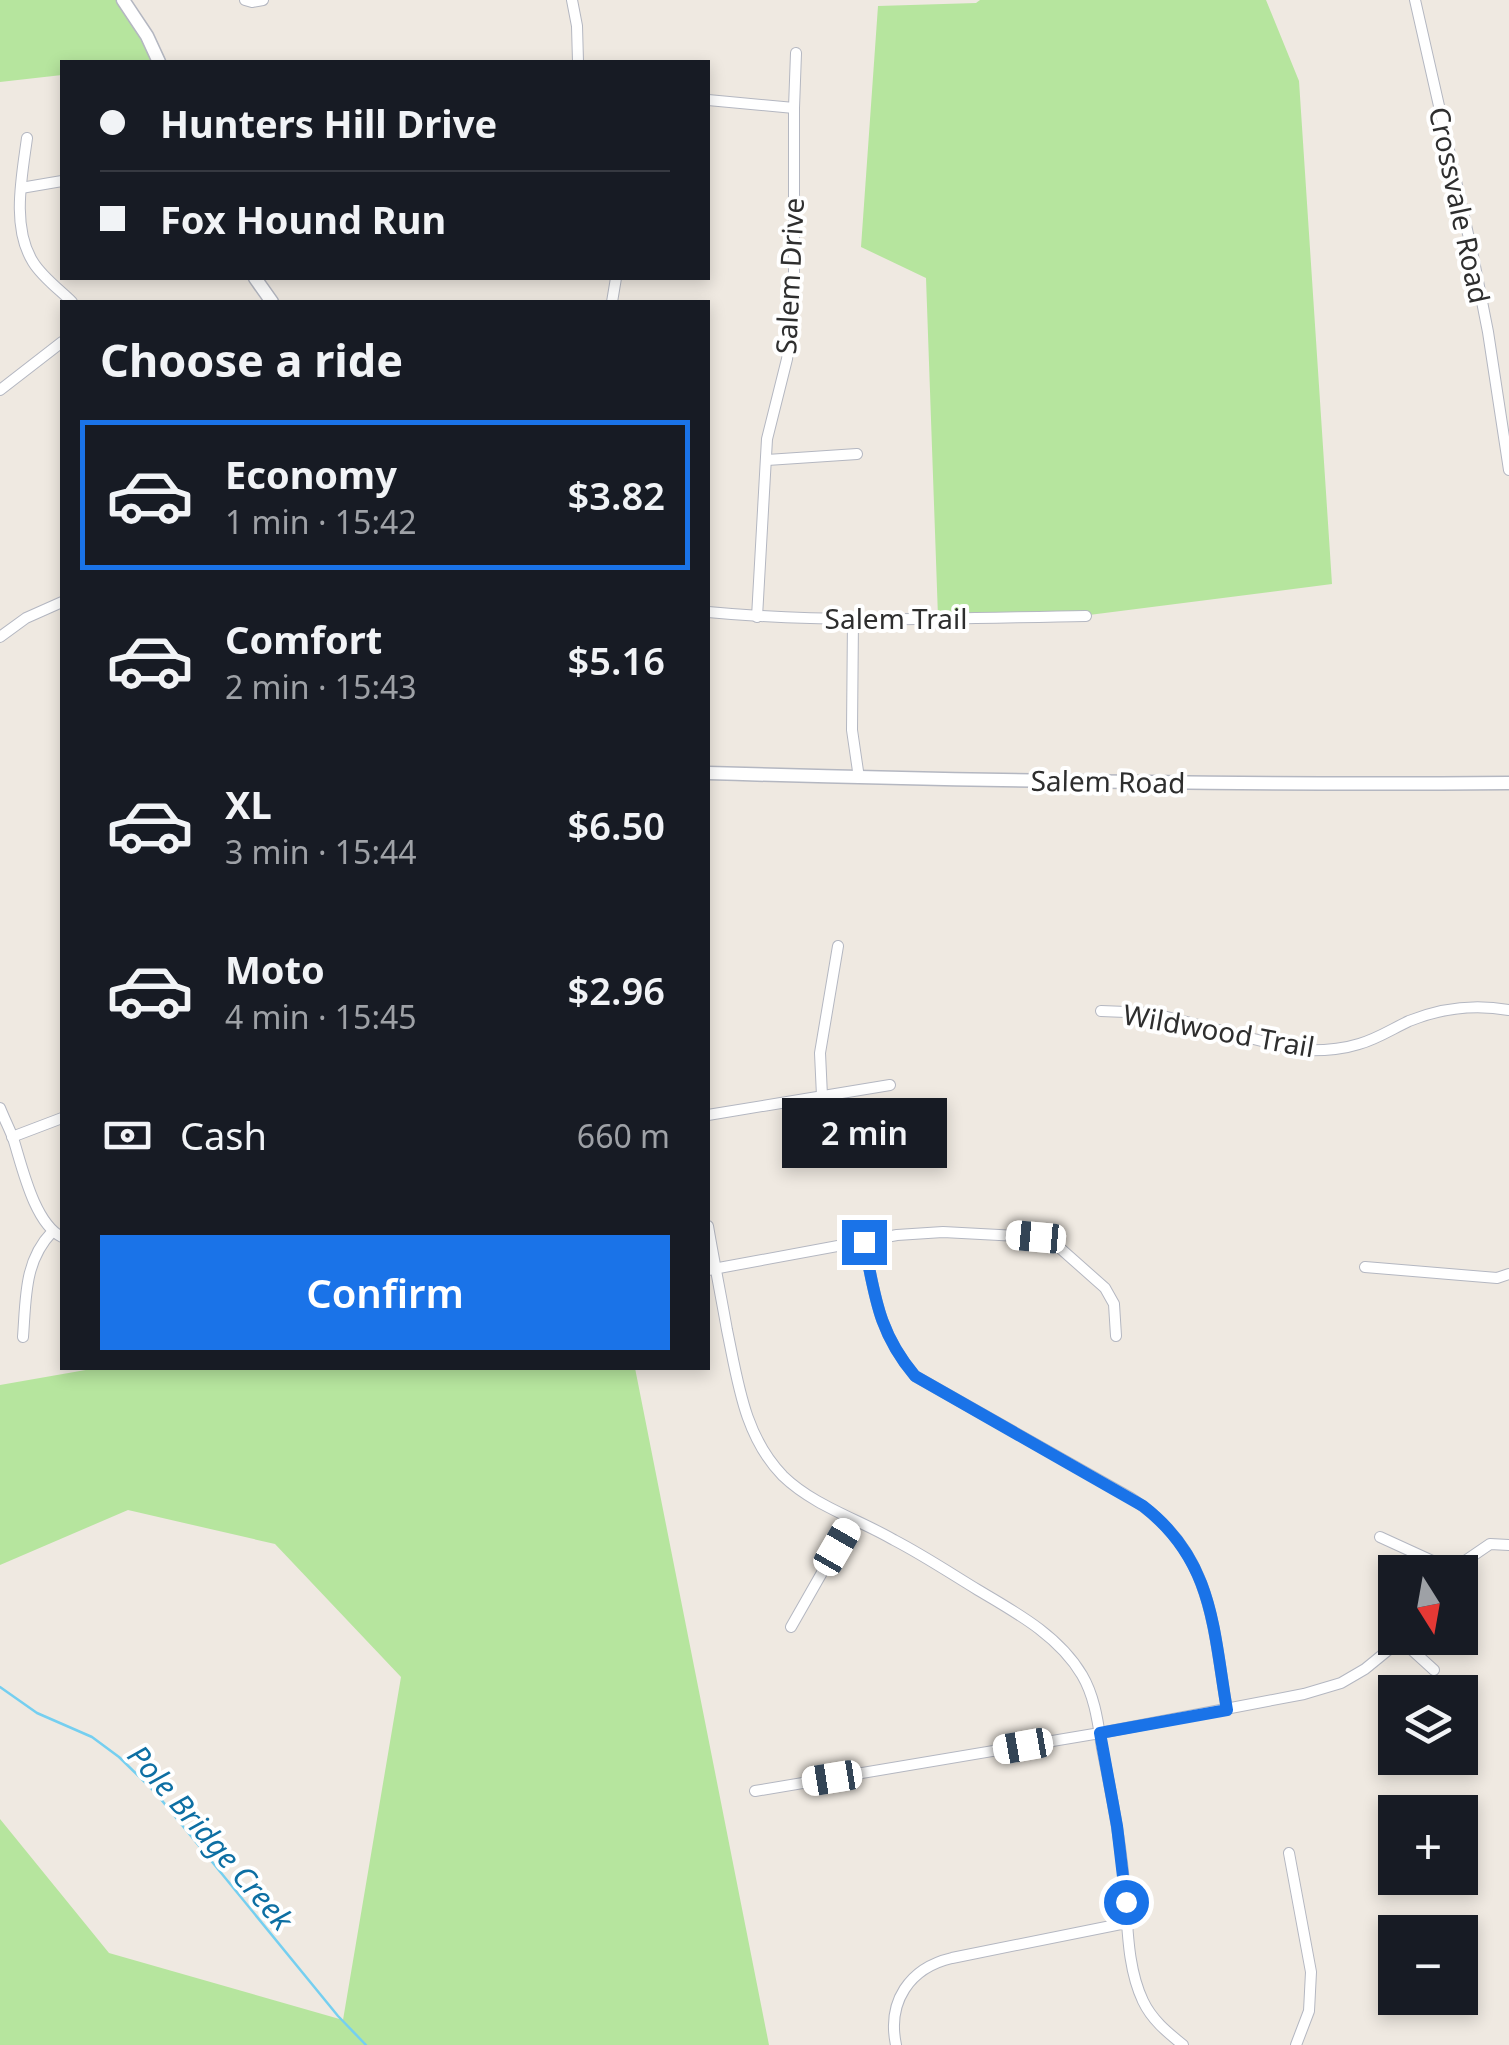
<!DOCTYPE html>
<html lang="en">
<head>
<meta charset="utf-8">
<style>
  body { margin:0; font-family:"Noto Sans",sans-serif; background:#20242c; color:#f1f3f6; height:100vh; display:flex; flex-direction:column; font-size:38px; white-space:nowrap }
  * { box-sizing:border-box; margin:0 }
  p { font-size:32px; color:#9ea1a6 }
  .icon { flex:none; width:55px; height:55px; fill:none; stroke:currentColor; stroke-width:2; stroke-linecap:round; stroke-linejoin:round }
  .map { position:relative; flex:1; overflow:hidden }
  .details { position:absolute; left:60px; top:300px; width:650px; height:1070px; display:flex; flex-direction:column; background:#171b24; border-radius:0px; box-shadow:0 5px 15px #0003 }
  .details>* { flex:none }
  .banner { position:absolute; left:60px; top:60px; width:650px; height:220px; border-radius:0px; box-shadow:0 5px 15px #0003; display:grid; align-content:center; height:220px; padding:0 40px; background:#171b24 }
  .needle { width:65px; rotate:169deg }
  .buttons { position:absolute; left:1378px; top:1555px; display:grid; gap:20px }
  .buttons a { display:grid; place-items:center; width:100px; height:100px; border-radius:0px; background:#171b24; box-shadow:0 5px 15px #0003; font-size:50px }
  .end { position:absolute; width:45px; height:45px; margin:-22px; border:12px solid #1a73e8; background:#fff; box-shadow:0 0 0 5px #fff }
  .from { border-radius:50% }
  .bubble { position:absolute; height:70px; border-radius:0px; background:#171b24; box-shadow:0 5px 15px #0003; font-size:32px; font-weight:600; line-height:70px; text-align:center }
  .car { position:absolute; width:30px; height:60px; margin:-30px -15px; border-radius:12px; box-shadow:0 0 8px 2px #0007; background:linear-gradient(#fff 24%,#345 0 40%,#fff 0 76%,#345 0 86%,#fff 0) }
  .banner b { display:flex; align-items:center; gap:35px; height:95px; font-size:38px }
  .banner b+b { border-top:2px solid #363941 }
  .banner i { width:25px; height:25px; background:#f1f3f6 }
  ul { padding:0; list-style:none }
  li { display:flex; align-items:center; gap:30px; height:150px; margin:0 20px 15px; padding:0 20px; border:5px solid transparent; border-radius:0px }
  li div { flex:1 }
  li b { display:block; font-size:38px }
  li em { font-style:normal; font-weight:600 }
  li.current { border-color:#1a73e8 }
  li>.icon { width:90px; height:90px; stroke-width:1.5 }
  h2 { padding:0 40px; font-size:45px; line-height:120px }
  .pay { display:flex; align-items:center; gap:25px; height:110px; padding:0 40px; font-size:38px }
  .pay p { margin-inline-start:auto }
  .action { display:flex; gap:20px; margin-top:auto; padding:20px 40px }
  .action a { flex:1; height:115px; border-radius:0px; background:#1a73e8; color:#fff; font-size:40px; font-weight:600; line-height:115px; text-align:center }
  .map>svg:first-child { display:block }
  .green { fill:#b6e59e }
  .lines { fill:none; stroke-linecap:round; stroke-linejoin:round }
  .stream { stroke:#75cff0; stroke-width:2.5 }
  .minor-casing { stroke:#b4b7c1; stroke-width:12 }
  .tertiary-casing { stroke:#b4b7c1; stroke-width:15 }
  .minor { stroke:#fff; stroke-width:10 }
  .tertiary { stroke:#fff; stroke-width:12 }
  .route { stroke:#1a73e8; stroke-width:12 }
  .labels { text-anchor:middle; dominant-baseline:central; stroke-width:8; stroke-linejoin:round; paint-order:stroke }
  .street-label { font-size:28px; fill:#2e2e2e; stroke:#fff }
  .water-label { font-size:30px; font-style:italic; fill:#0d6fa3; stroke:#fff }
</style>
</head>
<body>
<div class="map">
<svg width="1509" height="2045" viewBox="0 0 1509 2045">
  <rect width="100%" height="100%" fill="#efe9e1"/>
  <g class="green">
    <polygon points="0,0 121,0 126,6 153,62 62,62 62,75 0,82"/>
    <polygon points="980,0 1266,0 1299,81 1332,584 1089,615 938,617 926,278 861,247 878,6 976,3"/>
    <polygon points="97,1368 635,1368 769,2045 0,2045 0,1819 109,1953 343,2020 401,1677 275,1544 128,1510 0,1565 0,1385"/>
  </g>
  <g class="lines">
    <polyline class="stream" points="0,1687 37,1713 92,1737 119,1757 155,1792 338,2016 366,2045"/>
    <defs>
      <g id="minor">
        <polyline points="245,0 252,2 263,0"/>
        <polyline points="572,0 577,26 578,62"/>
        <polyline points="1415,0 1473,256 1488,332 1509,470"/>
        <polyline points="708,100 794,108"/>
        <path d="M27,138C22,176 11,227 33,262C42,277 60,290 72,302"/>
        <polyline points="21,188 62,181"/>
        <polyline points="612,302 616,278"/>
        <polyline points="0,390 62,342"/>
        <polyline points="767,460 857,454"/>
        <path d="M708,612C833,624 960,618 1086,616"/>
        <polyline points="757,617 767,439 787,359 794,310 794,108 796,53"/>
        <polyline points="853,619 852,730 859,778"/>
        <polyline points="0,637 26,618 62,602"/>
        <path d="M1101,1011L1151,1013L1297,1050C1317,1051 1340,1050 1359,1044C1377,1039 1392,1029 1409,1021C1441,1008 1475,1004 1509,1010"/>
        <polyline points="822,1096 820,1053 838,946"/>
        <path d="M0,1108C4,1118 9,1128 13,1138C22,1166 34,1223 62,1237"/>
        <polyline points="708,1115 890,1085"/>
        <polyline points="12,1137 62,1118"/>
        <path d="M708,1226C714,1261 721,1296 727,1330C738,1382 744,1436 783,1476C814,1506 858,1519 894,1540C923,1555 950,1573 978,1590C1017,1613 1059,1636 1082,1675C1095,1697 1098,1723 1102,1748C1111,1792 1120,1837 1124,1882C1128,1921 1126,1965 1143,2001C1152,2020 1167,2032 1183,2045"/>
        <path d="M864,1242C875,1296 878,1332 915,1376L1131,1498C1213,1551 1212,1623 1227,1710"/>
        <polyline points="1365,1267 1497,1278 1509,1274"/>
        <polyline points="708,1270 897,1235 943,1232 1036,1237 1061,1249 1105,1288 1114,1304 1116,1336"/>
        <path d="M23,1337C26,1298 24,1261 52,1232"/>
        <polyline points="1380,1537 1450,1569"/>
        <polyline points="1449,1572 1490,1544 1509,1545"/>
        <polyline points="791,1627 852,1520"/>
        <polyline points="1401,1640 1434,1670"/>
        <polyline points="755,1791 1100,1733 1304,1694 1341,1683 1365,1669 1403,1638"/>
        <polyline points="1289,1853 1311,1972 1309,2011 1296,2045"/>
        <path d="M896,2045C887,2002 909,1968 952,1958L1126,1923"/>
      </g>
      <g id="tertiary">
        <polyline points="123,0 147,36 159,62"/>
        <polyline points="255,278 272,302"/>
        <path d="M708,773C974,781 1242,785 1509,783"/>
      </g>
    </defs>
    <use href="#minor" class="minor-casing"/>
    <use href="#tertiary" class="tertiary-casing"/>
    <use href="#minor" class="minor"/>
    <use href="#tertiary" class="tertiary"/>
  </g>
  <g class="lines">
    <path class="route" d="M864,1242C875,1296 878,1332 915,1376L1143,1506C1214,1561 1213,1629 1227,1710L1100,1733L1117,1826L1126,1902"/>
  </g>
  <g class="labels">
    <g class="street-label">
      <text transform="translate(1460 205) rotate(78)">Crossvale Road</text>
      <text transform="translate(789 276) rotate(-87)">Salem Drive</text>
      <text x="896" y="618">Salem Trail</text>
      <text transform="translate(1108 781) rotate(1)">Salem Road</text>
      <text transform="translate(1219 1030) rotate(10)">Wildwood Trail</text>
    </g>
    <g class="water-label">
      <text transform="translate(211 1837) rotate(49)">Pole Bridge Creek</text>
    </g>
  </g>
</svg>
<div class="buttons">
<a><svg class="needle" viewBox="-14 -14 28 28"><path d="M0-13l5 13h-10z" fill="#e53935"/><path d="M0 13l5-13h-10z" fill="#9ea1a6"/></svg></a>
<a><svg class="icon" aria-label="layers" viewBox="0 0 24 24"><path d="M12 4l9 5-9 5-9-5zM3 14l9 5 9-5"/></svg></a>
<a>+</a>
<a>−</a>
</div>
<i class="end from" style="left:1126px;top:1902px"></i>
<i class="end" style="left:864px;top:1242px"></i>
<div class="bubble" style="left:782px;top:1098px;width:165px">2 min</div>
<i class="car" style="left:1036px;top:1237px;rotate:275deg"></i>
<i class="car" style="left:837px;top:1547px;rotate:30deg"></i>
<i class="car" style="left:1023px;top:1746px;rotate:260deg"></i>
<i class="car" style="left:832px;top:1778px;rotate:261deg"></i>
<div class="banner">
<b><i class="from"></i>Hunters Hill Drive</b>
<b><i></i>Fox Hound Run</b>
</div>
<section class="details">
<h2>Choose a ride</h2>
<ul>
<li class="current"><svg class="icon" aria-label="car" viewBox="0 0 24 24"><path d="M5 17H2v-5l4-1 3-4h7l3 4 3 1v5h-3M9 17h6M6 11h13"/><circle cx="7" cy="17" r="2"/><circle cx="17" cy="17" r="2"/></svg><div><b>Economy</b><p>1 min · 15:42</p></div><em>$3.82</em></li>
<li><svg class="icon" aria-label="car" viewBox="0 0 24 24"><path d="M5 17H2v-5l4-1 3-4h7l3 4 3 1v5h-3M9 17h6M6 11h13"/><circle cx="7" cy="17" r="2"/><circle cx="17" cy="17" r="2"/></svg><div><b>Comfort</b><p>2 min · 15:43</p></div><em>$5.16</em></li>
<li><svg class="icon" aria-label="car" viewBox="0 0 24 24"><path d="M5 17H2v-5l4-1 3-4h7l3 4 3 1v5h-3M9 17h6M6 11h13"/><circle cx="7" cy="17" r="2"/><circle cx="17" cy="17" r="2"/></svg><div><b>XL</b><p>3 min · 15:44</p></div><em>$6.50</em></li>
<li><svg class="icon" aria-label="car" viewBox="0 0 24 24"><path d="M5 17H2v-5l4-1 3-4h7l3 4 3 1v5h-3M9 17h6M6 11h13"/><circle cx="7" cy="17" r="2"/><circle cx="17" cy="17" r="2"/></svg><div><b>Moto</b><p>4 min · 15:45</p></div><em>$2.96</em></li>
</ul>
<div class="pay"><svg class="icon" aria-label="cash" viewBox="0 0 24 24"><path d="M3 7h18v10H3z"/><circle cx="12" cy="12" r="2"/></svg>Cash<p>660 m</p></div>
<div class="action"><a>Confirm</a></div>
</section>
</div>
</body>
</html>
